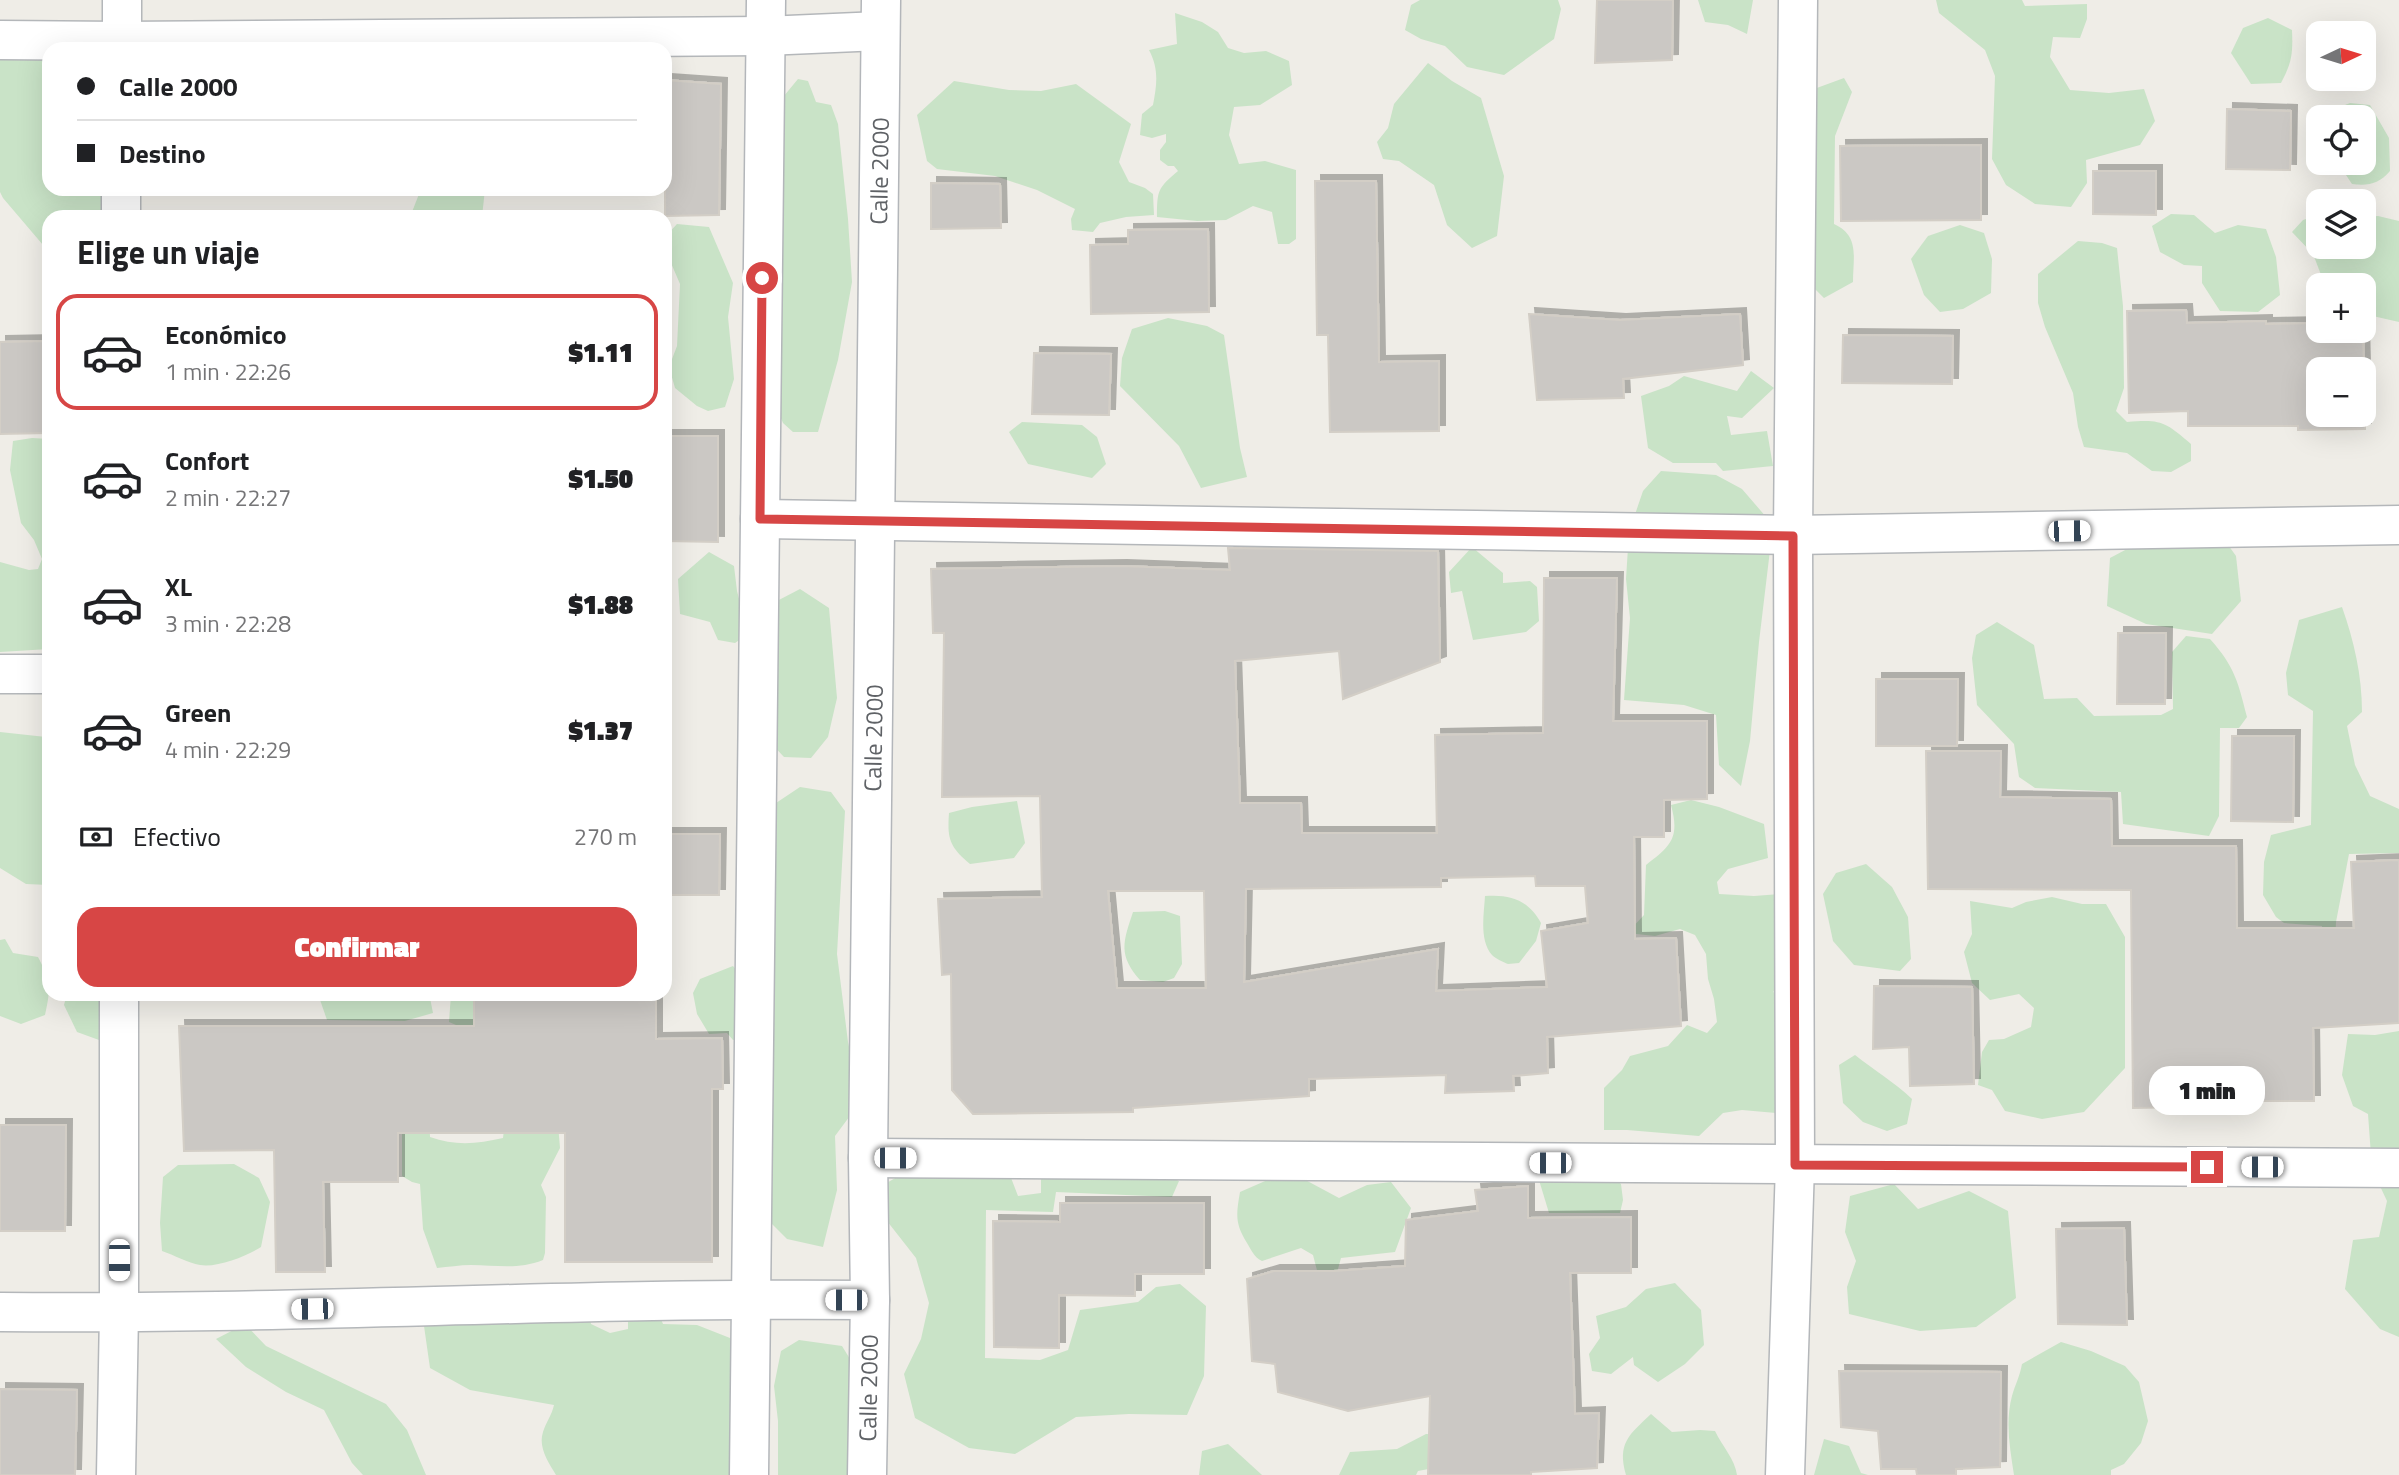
<!DOCTYPE html>
<html lang="es">
<head>
<meta charset="utf-8">
<style>
  body { margin:0; font-family:"Titillium Web",sans-serif; background:#f6f6f6; color:#202124; height:100vh; display:flex; flex-direction:column; font-size:26px; white-space:nowrap }
  * { box-sizing:border-box; margin:0 }
  p { font-size:23px; color:#757577 }
  .icon { flex:none; width:38px; height:38px; fill:none; stroke:currentColor; stroke-width:2; stroke-linecap:round; stroke-linejoin:round }
  .map { position:relative; flex:1; overflow:hidden }
  .sheet { position:absolute; left:42px; top:210px; width:630px; height:791px; display:flex; flex-direction:column; background:#fff; border-radius:21px; box-shadow:0 7px 28px #0002 }
  .sheet>* { flex:none }
  .top-card { position:absolute; left:42px; top:42px; width:630px; height:154px; border-radius:21px; box-shadow:0 7px 28px #0002; display:grid; align-content:center; height:154px; padding:0 35px; background:#fff }
  .needle { width:46px; rotate:86deg }
  .controls { position:absolute; left:2306px; top:21px; display:grid; gap:14px }
  .controls a { display:grid; place-items:center; width:70px; height:70px; border-radius:14px; background:#fff; box-shadow:0 7px 28px #0002; font-size:35px }
  .end { position:absolute; width:32px; height:32px; margin:-16px; border:9px solid #d74645; background:#fff; box-shadow:0 0 0 4px #fff }
  .from { border-radius:50% }
  .bubble { position:absolute; height:49px; border-radius:21px; background:#fff; box-shadow:0 7px 28px #0002; font-size:23px; font-weight:800; line-height:49px; text-align:center }
  .car { position:absolute; width:21px; height:42px; margin:-21px -10px; border-radius:9px; box-shadow:0 0 5px 2px #0007; background:linear-gradient(#fff 24%,#345 0 40%,#fff 0 76%,#345 0 86%,#fff 0) }
  .top-card b { display:flex; align-items:center; gap:24px; height:66px; font-size:26px }
  .top-card b+b { border-top:2px solid #e0e0e0 }
  .top-card i { width:18px; height:18px; background:#202124 }
  ul { padding:0; list-style:none }
  li { display:flex; align-items:center; gap:21px; height:116px; margin:0 14px 10px; padding:0 21px; border:4px solid transparent; border-radius:21px }
  li div { flex:1 }
  li b { display:block; font-size:26px }
  li em { font-style:normal; font-weight:800 }
  li.active { border-color:#d74645 }
  li>.icon { width:63px; height:63px; stroke-width:1.5 }
  h2 { padding:0 35px; font-size:32px; line-height:84px }
  .pay { display:flex; align-items:center; gap:18px; height:77px; padding:0 35px; font-size:26px }
  .pay p { margin-inline-start:auto }
  .cta { display:flex; gap:14px; margin-top:auto; padding:14px 35px }
  .cta a { flex:1; height:80px; border-radius:21px; background:#d74645; color:#fff; font-size:28px; font-weight:800; line-height:80px; text-align:center }
  .map>svg:first-child { display:block }
  .green { fill:#c9e3c7 }
  .building { fill:#cbc8c4; stroke:#d3cec6; stroke-width:2; fill-rule:evenodd; filter:url(#shadow) }
  .lines { fill:none; stroke-linecap:round; stroke-linejoin:round }
  .street-casing { stroke:#b4b7ba; stroke-width:41 }
  .secondary-casing { stroke:#b3b6ba; stroke-width:41 }
  .street { stroke:#fff; stroke-width:38 }
  .secondary { stroke:#fff; stroke-width:38 }
  .route { stroke:#d74645; stroke-width:9 }
  .labels { text-anchor:middle; dominant-baseline:central; stroke-width:7; stroke-linejoin:round; paint-order:stroke }
  .street-label { font-size:24px; fill:#5f6266; stroke:#fff }
</style>
</head>
<body>
<div class="map">
<svg width="2399" height="1475" viewBox="0 0 2399 1475">
  <defs>
    <filter id="shadow"><feDropShadow dx="6" dy="-6" stdDeviation="0" flood-color="#0004"/></filter>
  </defs>
  <rect width="100%" height="100%" fill="#efede7"/>
  <g class="green">
    <polygon points="1420,0 1558,0 1561,9 1554,39 1504,75 1467,67 1445,46 1421,39 1405,30 1411,5"/>
    <polygon points="1698,0 1753,0 1747,34 1728,25 1705,22"/>
    <polygon points="1936,0 2022,0 2025,6 2087,4 2087,19 2080,38 2053,37 2050,57 2070,90 2109,93 2144,89 2155,121 2140,145 2086,160 2087,183 2071,207 2035,204 2006,185 1992,159 1995,76 1985,50 1939,13"/>
    <path d="M1175,13L1202,22L1218,32L1228,48L1244,53L1266,51L1289,61L1292,85L1260,105L1234,107L1229,135L1239,164L1265,161L1296,170V239L1289,244H1278L1272,212L1253,206L1226,220L1197,221L1157,217C1157,190 1158,188 1178,171L1174,166H1168L1160,160V150L1166,142V134L1152,138L1140,135L1142,114L1153,105C1157,84 1159,69 1149,50L1177,44Z"/>
    <path d="M2268,18L2292,30C2293,53 2292,62 2281,83L2251,84L2231,53L2243,28Z"/>
    <polygon points="0,49 49,57 49,189 136,189 134,217 49,217 49,248 43,245 3,198 0,192"/>
    <polygon points="1428,63 1452,81 1481,98 1504,176 1497,236 1472,248 1447,225 1434,185 1399,161 1383,159 1377,142 1388,128 1394,104"/>
    <path d="M1844,78L1852,92L1835,136L1834,224C1860,236 1853,257 1853,282L1824,298L1811,285L1795,96Z"/>
    <polygon points="798,79 808,81 816,102 831,105 838,124 848,219 852,282 838,360 818,432 793,432 783,423 769,389 774,108"/>
    <polygon points="954,81 1009,90 1041,91 1076,84 1131,124 1119,162 1129,182 1145,188 1153,194 1154,215 1126,217 1100,223 1093,232 1072,230 1071,219 1075,209 1037,190 995,176 937,169 927,161 917,115"/>
    <path d="M2350,103L2370,105L2389,138L2390,171C2379,184 2368,186 2352,184L2338,163H2364V117H2329L2330,111Z"/>
    <polygon points="421,189 485,189 482,217 410,217"/>
    <polygon points="2171,214 2194,215 2215,233 2238,225 2266,229 2276,257 2280,295 2258,312 2220,311 2202,283 2202,266 2184,265 2160,252 2152,226"/>
    <polygon points="2319,215 2319,247 2364,247 2364,217 2378,216 2399,221 2399,322 2364,314 2364,285 2325,285 2313,254 2292,232 2303,220"/>
    <polygon points="677,224 709,227 733,283 728,317 734,379 725,407 708,411 697,406 675,388 669,367 677,346 680,284 665,249 665,237"/>
    <polygon points="1960,225 1984,233 1992,259 1991,293 1963,309 1940,312 1924,295 1911,259 1928,236"/>
    <path d="M2078,241L2102,243L2117,248L2123,306L2124,388L2116,411L2127,422C2162,419 2165,422 2191,444V461L2171,472L2152,471L2127,453L2084,447L2078,427L2073,393L2045,327L2038,303V274Z"/>
    <polygon points="1168,318 1207,326 1224,335 1240,448 1247,477 1201,488 1179,446 1120,386 1122,358 1132,329"/>
    <polygon points="1751,371 1774,388 1742,418 1727,416 1731,435 1767,431 1773,466 1723,471 1716,463 1673,463 1648,448 1641,396 1669,386 1684,376 1737,391"/>
    <polygon points="1022,422 1082,425 1097,437 1106,464 1092,478 1028,464 1009,432"/>
    <polygon points="32,438 49,439 49,649 0,652 0,562 29,570 38,569 42,559 34,540 21,523 10,470 13,441"/>
    <polygon points="1661,471 1716,475 1742,489 1773,525 1759,642 1750,741 1741,786 1719,765 1716,715 1684,705 1624,700 1630,618 1626,579 1629,532 1643,491"/>
    <polygon points="2221,535 2236,556 2241,601 2212,634 2146,624 2107,606 2110,558 2144,540"/>
    <polygon points="1472,547 1503,573 1503,583 1530,581 1537,587 1539,621 1526,632 1473,640 1462,591 1451,593 1449,572"/>
    <polygon points="709,552 734,566 737,591 748,634 735,643 718,640 710,622 680,614 678,579"/>
    <polygon points="800,589 829,608 837,698 828,737 811,758 784,757 770,742 775,602"/>
    <path d="M2342,607C2354,641 2362,675 2362,712L2347,726L2355,765L2370,796L2399,809V853L2349,854L2336,922L2335,949L2320,943L2322,926L2284,923L2276,917L2263,895L2264,862L2271,835L2311,825L2313,711L2288,695L2286,673L2299,620Z"/>
    <path d="M1997,622L2034,645L2044,699L2077,698L2094,716L2161,715L2173,709L2172,652L2186,636L2210,639C2235,667 2238,682 2247,717L2239,728H2220L2219,816L2209,836L2123,824L2121,792L2035,788L2019,777L2014,744L1977,705L1972,658L1976,635Z"/>
    <polygon points="0,732 46,737 49,740 49,885 26,884 0,868"/>
    <polygon points="800,787 831,792 845,811 837,954 848,1042 861,1101 835,1136 837,1190 823,1247 787,1239 765,1217 755,1037 733,1040 727,1033 709,1034 697,1014 693,993 700,979 733,966 761,1000 767,809"/>
    <path d="M1691,800L1719,807L1764,824L1768,858L1728,869L1717,882L1719,894L1754,896L1780,894L1784,982L1773,992L1807,1004L1776,1113L1742,1110L1723,1113L1699,1136L1627,1130H1604V1088L1622,1070L1630,1056L1668,1046L1687,1025L1707,1033L1717,1022L1714,999L1708,979L1706,954L1695,935L1680,929L1655,936L1627,933L1644,915L1646,865C1671,846 1680,838 1671,805Z"/>
    <path d="M1017,801L1025,843L1014,858L970,864C950,847 947,840 949,813L972,807Z"/>
    <polygon points="1866,864 1892,887 1908,917 1911,959 1900,971 1854,965 1833,941 1823,894 1836,873"/>
    <path d="M1485,896C1511,894 1528,900 1541,923L1536,941L1519,963L1508,964C1503,962 1496,959 1492,955C1479,940 1484,914 1485,896Z"/>
    <polygon points="2052,897 2082,904 2106,904 2125,937 2125,1068 2084,1112 2042,1119 2005,1111 1992,1090 1978,1085 1982,1052 1989,1040 2004,1039 2031,1027 2034,1008 2019,994 1990,1000 1972,983 1964,952 1972,934 1970,901 2012,908 2026,902"/>
    <path d="M1165,911L1180,916L1182,964L1174,978L1163,982L1140,980C1118,955 1123,942 1133,912Z"/>
    <path d="M5,939L13,953L38,957C51,982 51,987 45,1015L21,1024L0,1016V940Z"/>
    <polygon points="67,994 112,994 119,1025 99,1040 77,1032 64,1005"/>
    <polygon points="318,994 406,994 430,998 433,1013 405,1021 327,1020"/>
    <polygon points="451,994 532,994 479,1035 449,1022"/>
    <polygon points="2399,1031 2399,1337 2380,1329 2345,1289 2353,1240 2379,1237 2387,1201 2372,1169 2368,1114 2353,1106 2342,1075 2348,1034 2375,1035"/>
    <path d="M1855,1055C1875,1071 1893,1081 1912,1099L1907,1124L1887,1131L1863,1122L1843,1103L1839,1065Z"/>
    <path d="M429,1110L430,1137C455,1146 477,1144 503,1138L506,1114L557,1112L560,1148L541,1185L546,1197L545,1253L543,1260C518,1270 496,1265 471,1265C460,1265 448,1267 437,1268L423,1229L420,1184L412,1182L402,1176V1116Z"/>
    <polygon points="1041,1159 1160,1173 1179,1181 1172,1197 1056,1192 1053,1212 986,1210 985,1358 1040,1360 1068,1350 1080,1310 1138,1302 1156,1287 1180,1284 1206,1306 1204,1376 1187,1415 1129,1414 1076,1417 1015,1454 969,1448 915,1418 904,1374 921,1339 929,1303 916,1258 887,1221 878,1188 916,1166 1008,1170 1018,1196 1041,1193"/>
    <path d="M234,1164L259,1178L270,1202L261,1247C247,1256 217,1268 200,1265C188,1263 174,1255 162,1251L160,1223L163,1177L178,1165Z"/>
    <polygon points="1608,1173 1621,1184 1623,1200 1620,1213 1549,1213 1539,1180"/>
    <path d="M1298,1176L1339,1198L1367,1185L1391,1182L1411,1208L1395,1252L1341,1258L1327,1309L1313,1255L1301,1248L1262,1261C1254,1257 1252,1251 1247,1243C1235,1223 1236,1215 1240,1192L1272,1178Z"/>
    <polygon points="1894,1184 1918,1209 1969,1191 2008,1211 2016,1298 1976,1327 1920,1331 1849,1314 1847,1287 1856,1261 1845,1232 1850,1196"/>
    <polygon points="1675,1283 1701,1310 1704,1345 1685,1364 1658,1382 1634,1365 1633,1357 1611,1374 1592,1371 1589,1354 1600,1338 1596,1316 1626,1307 1646,1289"/>
    <path d="M587,1298L591,1324L610,1333L628,1329V1318L655,1305L663,1324L697,1325L730,1338L734,1350L738,1475H556C548,1462 538,1447 543,1432C546,1422 552,1415 554,1405L470,1390L430,1368L424,1326L439,1300Z"/>
    <polygon points="245,1324 266,1346 386,1404 407,1430 426,1475 363,1475 352,1463 324,1410 286,1392 246,1367 216,1339"/>
    <polygon points="799,1340 842,1346 858,1372 860,1475 778,1475 778,1421 774,1386 781,1351"/>
    <path d="M2061,1342L2091,1351L2125,1366L2139,1382L2148,1421L2141,1443L2124,1464L2111,1470V1475H2014C2010,1449 2005,1422 2012,1396C2015,1385 2020,1376 2022,1364Z"/>
    <path d="M1651,1414L1672,1432L1700,1430L1715,1431C1722,1446 1735,1459 1737,1475H1626C1617,1443 1629,1435 1651,1414Z"/>
    <polygon points="1426,1434 1507,1436 1507,1454 1418,1471 1416,1475 1339,1475 1350,1452 1397,1449"/>
    <polygon points="1824,1439 1849,1446 1861,1473 1868,1475 1814,1475"/>
    <polygon points="1228,1444 1262,1475 1199,1475 1202,1451"/>
  </g>
  <g class="building">
    <polygon points="1597,0 1673,0 1672,60 1595,63"/>
    <polygon points="665,80 721,84 719,215 665,216"/>
    <polygon points="2227,109 2291,111 2290,170 2226,169"/>
    <polygon points="1981,145 1981,220 1841,221 1840,146"/>
    <polygon points="2093,171 2156,171 2156,215 2093,214"/>
    <polygon points="1315,181 1376,181 1379,362 1439,361 1439,431 1330,432 1328,335 1317,335"/>
    <polygon points="931,183 1000,184 1001,228 931,229"/>
    <polygon points="1208,229 1209,312 1091,314 1090,245 1128,244 1128,230"/>
    <polygon points="2186,310 2187,323 2266,321 2266,324 2319,323 2319,331 2363,331 2364,369 2319,369 2319,415 2364,415 2364,392 2365,429 2298,430 2298,426 2188,426 2188,411 2129,413 2127,311"/>
    <polygon points="1529,314 1620,320 1740,314 1743,365 1623,379 1624,398 1537,400"/>
    <polygon points="1843,335 1953,336 1952,384 1842,383"/>
    <polygon points="49,341 49,433 0,434 0,342"/>
    <polygon points="1034,353 1111,354 1109,415 1032,414"/>
    <polygon points="665,436 718,436 718,542 665,541"/>
    <path d="M1228,548L1438,551L1440,662L1343,699L1339,651L1235,661L1240,803H1301L1302,833H1437L1435,735L1543,733L1544,578H1617L1613,721H1707V799L1664,800V837H1634L1635,939L1676,938L1681,1026L1547,1037L1548,1073L1513,1076L1514,1091L1445,1093L1446,1075L1309,1079V1096L1133,1108V1112L973,1114L952,1090L951,974L942,975L938,899L1042,897L1040,796L942,797L944,633H933L931,569L1121,566L1230,570ZM1535,876L1536,886H1585L1588,923L1541,931L1547,987L1436,991L1438,949L1244,982L1246,889L1441,887V878ZM1108,891H1204L1206,988H1117Z"/>
    <polygon points="2118,633 2166,633 2165,704 2117,704"/>
    <polygon points="1876,679 1958,679 1957,746 1876,746"/>
    <polygon points="2232,736 2294,736 2293,822 2231,821"/>
    <polygon points="1926,751 2001,751 2000,797 2111,799 2112,846 2236,846 2237,928 2354,928 2351,862 2399,860 2399,1023 2313,1028 2314,1101 2185,1101 2185,1107 2133,1108 2131,890 1928,889"/>
    <polygon points="665,834 720,834 719,895 665,895"/>
    <polygon points="1874,986 1972,987 1974,1084 1910,1086 1909,1047 1873,1049"/>
    <polygon points="474,994 656,994 656,1039 722,1038 723,1089 712,1089 712,1262 565,1262 565,1133 398,1133 398,1182 323,1182 325,1272 276,1272 274,1150 184,1151 179,1026 474,1026"/>
    <polygon points="0,1125 66,1125 65,1231 0,1231"/>
    <polygon points="1528,1186 1528,1218 1631,1217 1631,1273 1570,1273 1575,1414 1599,1413 1597,1468 1531,1472 1531,1475 1428,1475 1430,1396 1348,1411 1278,1392 1275,1364 1252,1361 1247,1279 1274,1271 1334,1271 1405,1266 1406,1220 1478,1211 1475,1190"/>
    <polygon points="1060,1203 1204,1203 1204,1274 1135,1274 1135,1296 1059,1295 1059,1348 994,1347 993,1221 1060,1222"/>
    <polygon points="2124,1228 2127,1325 2058,1324 2056,1229"/>
    <polygon points="1839,1371 2001,1372 2000,1467 1956,1469 1956,1475 1917,1475 1916,1469 1881,1469 1878,1431 1841,1427"/>
    <polygon points="0,1389 77,1390 75,1475 0,1475"/>
  </g>
  <g class="lines">
    <defs>
      <g id="street">
        <polyline points="122,0 122,49"/>
        <polyline points="0,40 122,41 765,36 880,31"/>
        <polyline points="121,217 121,189"/>
        <polyline points="760,519 1793,535 2399,525"/>
        <polyline points="0,674 49,674"/>
        <polyline points="868,1158 2399,1168"/>
        <path d="M0,1312C290,1315 580,1297 870,1300"/>
        <polyline points="116,1475 119,1313 119,994"/>
        <polyline points="1785,1475 1795,1165 1793,535 1798,0"/>
      </g>
      <g id="secondary">
        <polyline points="749,1475 766,0"/>
        <polyline points="867,1475 870,1300 868,1158 881,0"/>
      </g>
    </defs>
    <use href="#street" class="street-casing"/>
    <use href="#secondary" class="secondary-casing"/>
    <use href="#street" class="street"/>
    <use href="#secondary" class="secondary"/>
  </g>
  <g class="lines">
    <polyline class="route" points="762,278 760,519 1793,536 1795,1165 2207,1167"/>
  </g>
  <g class="labels">
    <g class="street-label">
      <text transform="translate(879 171) rotate(-89)">Calle 2000</text>
      <text transform="translate(873 738) rotate(-89)">Calle 2000</text>
      <text transform="translate(868 1388) rotate(-89)">Calle 2000</text>
    </g>
  </g>
</svg>
<div class="controls">
<a><svg class="needle" viewBox="-14 -14 28 28"><path d="M0-13l5 13h-10z" fill="#e53935"/><path d="M0 13l5-13h-10z" fill="#757577"/></svg></a>
<a><svg class="icon" aria-label="locate" viewBox="0 0 24 24"><circle cx="12" cy="12" r="6"/><path d="M12 2v4M12 18v4M2 12h4M18 12h4"/></svg></a>
<a><svg class="icon" aria-label="layers" viewBox="0 0 24 24"><path d="M12 4l9 5-9 5-9-5zM3 14l9 5 9-5"/></svg></a>
<a>+</a>
<a>−</a>
</div>
<i class="end from" style="left:762px;top:278px"></i>
<i class="end" style="left:2207px;top:1167px"></i>
<div class="bubble" style="left:2149px;top:1066px;width:116px">1 min</div>
<i class="car" style="left:2069px;top:531px;rotate:89deg"></i>
<i class="car" style="left:895px;top:1158px;rotate:90deg"></i>
<i class="car" style="left:1550px;top:1163px;rotate:270deg"></i>
<i class="car" style="left:2262px;top:1167px;rotate:270deg"></i>
<i class="car" style="left:119px;top:1260px;rotate:180deg"></i>
<i class="car" style="left:846px;top:1300px;rotate:270deg"></i>
<i class="car" style="left:312px;top:1309px;rotate:269deg"></i>
<div class="top-card">
<b><i class="from"></i>Calle 2000</b>
<b><i></i>Destino</b>
</div>
<section class="sheet">
<h2>Elige un viaje</h2>
<ul>
<li class="active"><svg class="icon" aria-label="car" viewBox="0 0 24 24"><path d="M5 17H2v-5l4-1 3-4h7l3 4 3 1v5h-3M9 17h6M6 11h13"/><circle cx="7" cy="17" r="2"/><circle cx="17" cy="17" r="2"/></svg><div><b>Económico</b><p>1 min · 22:26</p></div><em>$1.11</em></li>
<li><svg class="icon" aria-label="car" viewBox="0 0 24 24"><path d="M5 17H2v-5l4-1 3-4h7l3 4 3 1v5h-3M9 17h6M6 11h13"/><circle cx="7" cy="17" r="2"/><circle cx="17" cy="17" r="2"/></svg><div><b>Confort</b><p>2 min · 22:27</p></div><em>$1.50</em></li>
<li><svg class="icon" aria-label="car" viewBox="0 0 24 24"><path d="M5 17H2v-5l4-1 3-4h7l3 4 3 1v5h-3M9 17h6M6 11h13"/><circle cx="7" cy="17" r="2"/><circle cx="17" cy="17" r="2"/></svg><div><b>XL</b><p>3 min · 22:28</p></div><em>$1.88</em></li>
<li><svg class="icon" aria-label="car" viewBox="0 0 24 24"><path d="M5 17H2v-5l4-1 3-4h7l3 4 3 1v5h-3M9 17h6M6 11h13"/><circle cx="7" cy="17" r="2"/><circle cx="17" cy="17" r="2"/></svg><div><b>Green</b><p>4 min · 22:29</p></div><em>$1.37</em></li>
</ul>
<div class="pay"><svg class="icon" aria-label="cash" viewBox="0 0 24 24"><path d="M3 7h18v10H3z"/><circle cx="12" cy="12" r="2"/></svg>Efectivo<p>270 m</p></div>
<div class="cta"><a>Confirmar</a></div>
</section>
</div>
</body>
</html>
